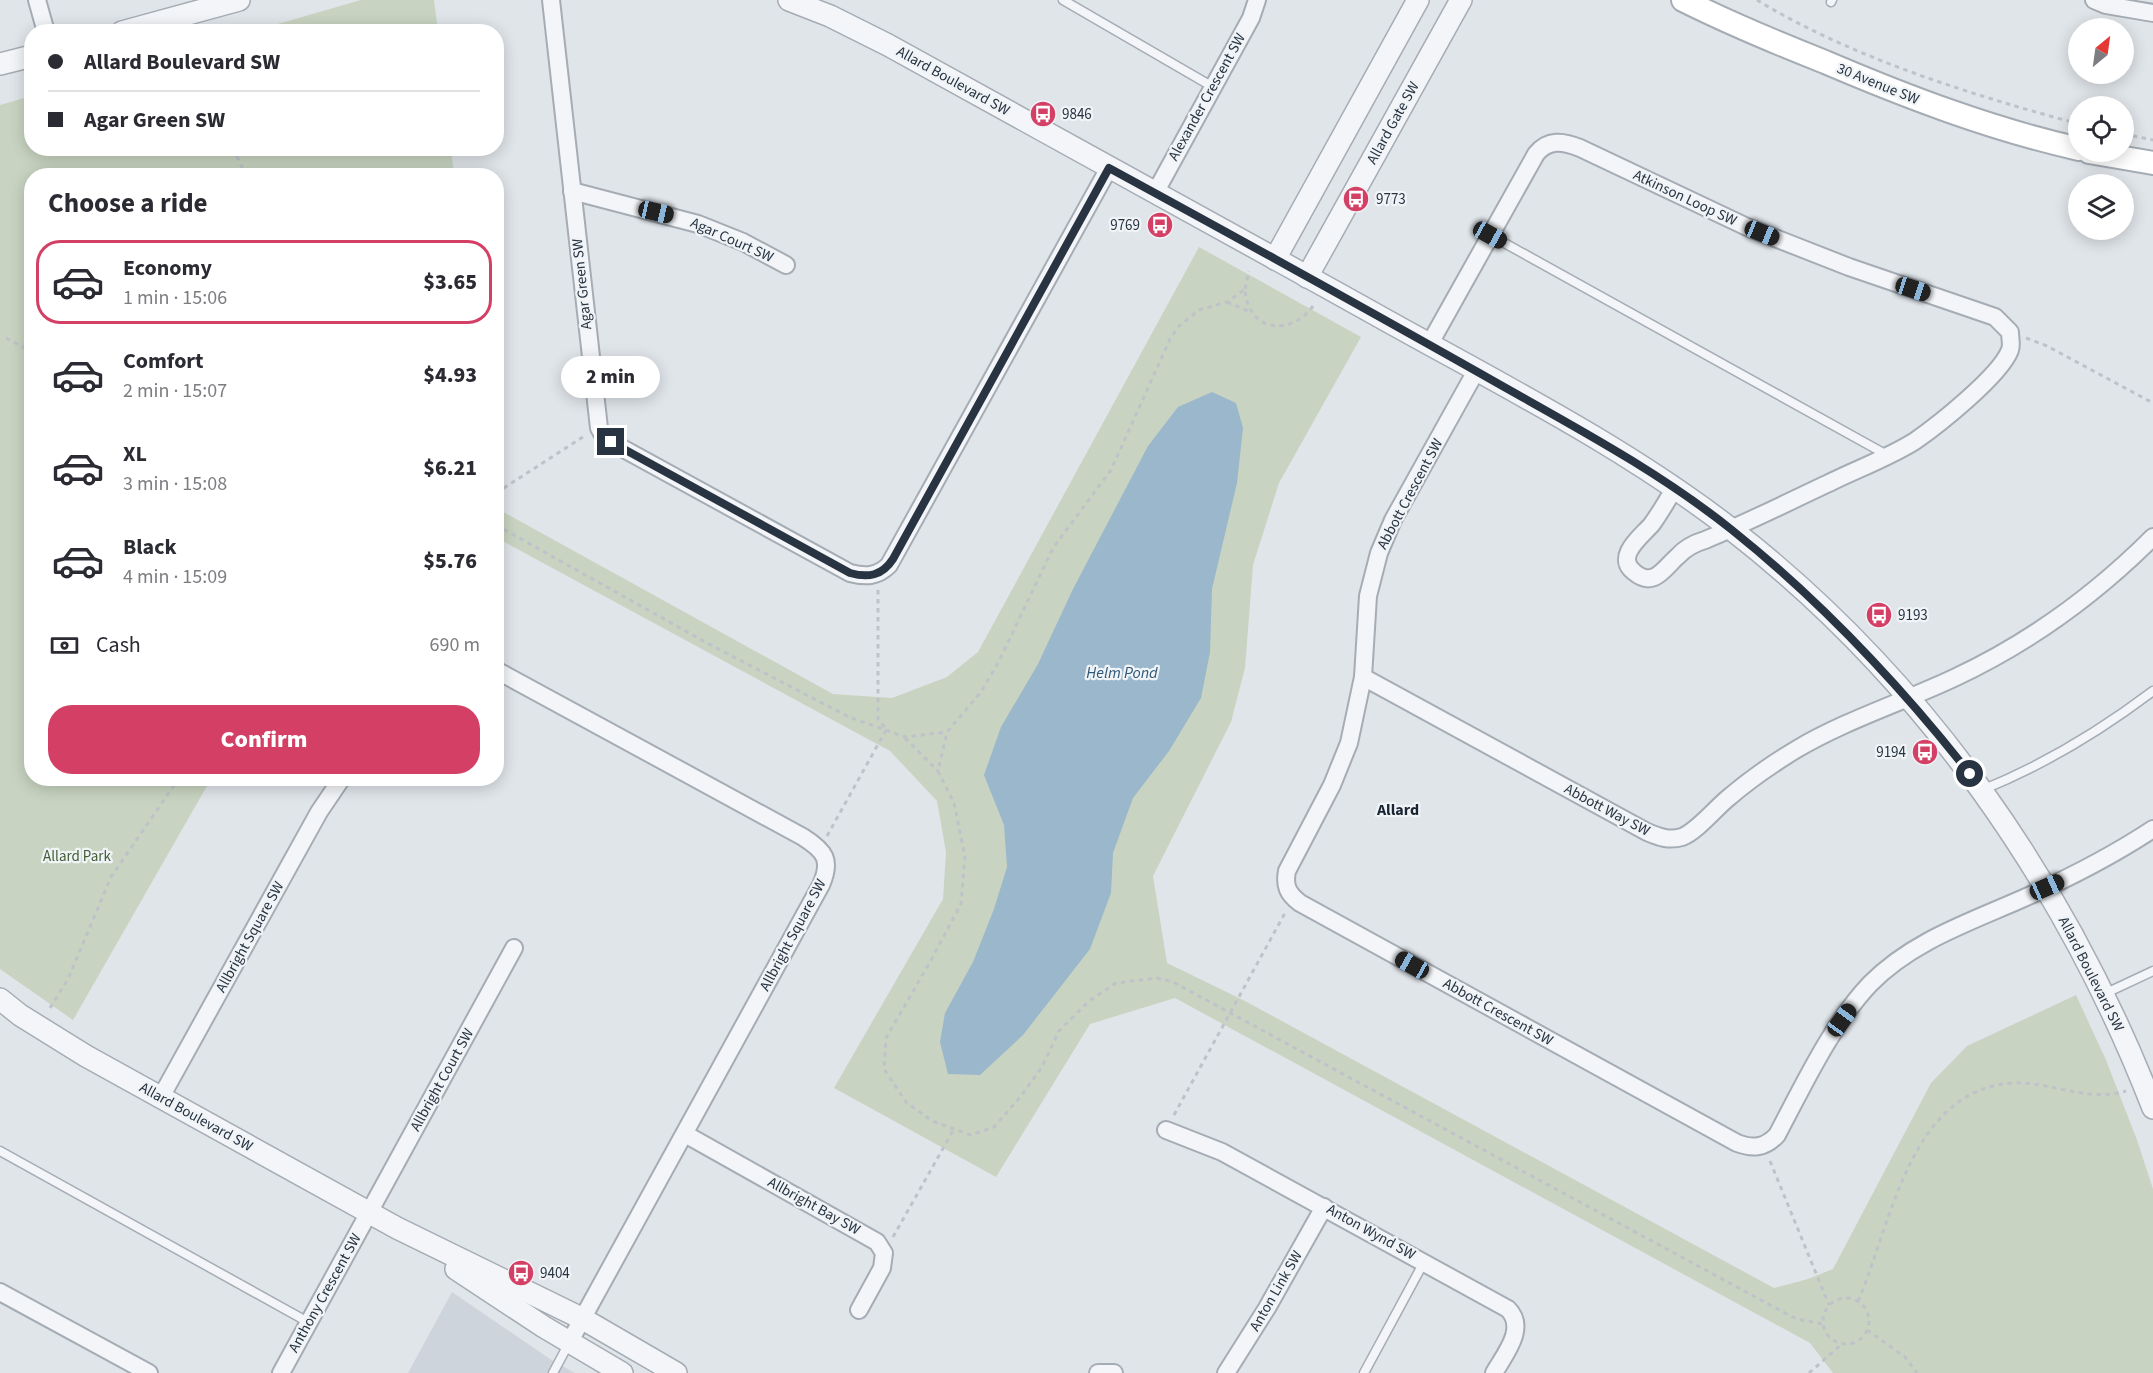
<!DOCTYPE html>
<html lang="en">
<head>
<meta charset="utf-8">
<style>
  body { margin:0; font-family:"Source Sans 3",sans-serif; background:#f2f2f3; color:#2b2b33; height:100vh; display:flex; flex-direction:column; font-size:22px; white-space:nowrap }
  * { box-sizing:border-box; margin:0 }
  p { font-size:20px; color:#7c7c81 }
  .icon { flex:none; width:33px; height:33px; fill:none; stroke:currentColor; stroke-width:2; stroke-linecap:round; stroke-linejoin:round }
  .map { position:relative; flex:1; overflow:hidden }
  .panel { position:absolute; left:24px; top:168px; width:480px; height:618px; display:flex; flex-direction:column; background:#fff; border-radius:24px; box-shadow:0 3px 15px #0003 }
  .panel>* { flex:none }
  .banner { position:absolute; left:24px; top:24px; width:480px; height:132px; border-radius:24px; box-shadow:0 3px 15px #0003; display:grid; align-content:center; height:132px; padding:0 24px; background:#fff }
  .needle { width:39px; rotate:29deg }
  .tools { position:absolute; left:2068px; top:18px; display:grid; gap:12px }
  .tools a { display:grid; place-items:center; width:66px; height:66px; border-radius:50%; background:#fff; box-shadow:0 3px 15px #0003; font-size:30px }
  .end { position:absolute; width:27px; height:27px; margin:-14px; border:8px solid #283442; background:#fff; box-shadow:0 0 0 3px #fff }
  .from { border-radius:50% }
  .bubble { position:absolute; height:42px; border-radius:21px; background:#fff; box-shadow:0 3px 15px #0003; font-size:20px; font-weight:800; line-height:42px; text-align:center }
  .car { position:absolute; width:18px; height:36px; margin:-18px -9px; border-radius:8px; box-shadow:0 0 4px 2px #0007; background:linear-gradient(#222 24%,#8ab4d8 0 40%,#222 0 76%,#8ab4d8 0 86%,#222 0) }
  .banner b { display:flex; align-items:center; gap:21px; height:57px; font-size:22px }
  .banner b+b { border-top:2px solid #e1e1e2 }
  .banner i { width:15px; height:15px; background:#2b2b33 }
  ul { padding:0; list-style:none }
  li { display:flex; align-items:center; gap:18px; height:84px; margin:0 12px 9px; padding:0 12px; border:3px solid transparent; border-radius:24px }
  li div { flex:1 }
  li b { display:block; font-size:22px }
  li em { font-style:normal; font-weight:800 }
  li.current { border-color:#d44065 }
  li>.icon { width:54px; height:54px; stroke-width:1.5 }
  h2 { padding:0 24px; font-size:27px; line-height:72px }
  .pay { display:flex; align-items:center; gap:15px; height:66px; padding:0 24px; font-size:22px }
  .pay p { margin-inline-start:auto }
  .button { display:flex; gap:12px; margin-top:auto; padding:12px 24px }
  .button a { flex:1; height:69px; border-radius:24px; background:#d44065; color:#fff; font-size:24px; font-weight:800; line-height:69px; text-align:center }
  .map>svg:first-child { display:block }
  .built { fill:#ced4dc }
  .green { fill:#c8d4c1 }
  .water { fill:#9ab7cb }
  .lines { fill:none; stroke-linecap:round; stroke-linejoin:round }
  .service-casing { stroke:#a5acb4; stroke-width:11 }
  .minor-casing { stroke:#a5acb4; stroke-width:20 }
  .tertiary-casing { stroke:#a5acb4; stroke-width:24 }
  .secondary-casing { stroke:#a5acb4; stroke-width:26 }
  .path { stroke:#bec3c9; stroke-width:3; stroke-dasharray:4.5 4.5; stroke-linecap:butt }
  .service { stroke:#f3f5f8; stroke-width:8 }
  .minor { stroke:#f3f5f8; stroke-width:16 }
  .tertiary { stroke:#f3f5f8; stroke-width:21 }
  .secondary { stroke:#fff; stroke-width:22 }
  .route { stroke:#283442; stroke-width:8 }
  .labels { text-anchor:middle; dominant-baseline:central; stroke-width:4.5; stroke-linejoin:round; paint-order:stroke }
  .street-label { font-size:15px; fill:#283442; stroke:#f0f4f7 }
  .poi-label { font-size:15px; fill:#283442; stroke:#f0f4f7; text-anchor:start }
  .park-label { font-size:15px; fill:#415e35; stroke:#f0f4f7 }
  .water-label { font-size:16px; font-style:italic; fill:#305778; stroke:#f0f4f7 }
  .neighbourhood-label { font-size:16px; font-weight:bold; fill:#1a2533; stroke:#f0f4f7 }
</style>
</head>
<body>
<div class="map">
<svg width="2153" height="1373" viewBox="0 0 2153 1373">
  <rect width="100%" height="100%" fill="#e0e5ea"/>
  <polygon class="built" points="452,1292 550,1359 575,1373 408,1373"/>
  <g class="green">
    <polygon points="361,0 434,0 438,31 253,31"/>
    <polygon points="31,96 32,148 451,149 454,175 32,176 32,778 211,779 73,1020 0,969 0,105"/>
    <polygon points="1199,247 1361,337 1279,483 1253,565 1245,668 1231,722 1153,876 1167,963 1245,1001 1774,1288 1808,1279 1833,1269 1931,1083 1967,1046 2076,995 2106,1060 2137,1140 2153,1189 2153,1373 1833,1373 1810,1343 1175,998 1090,1024 996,1177 834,1088 943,899 946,852 937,801 890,751 497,538 496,508 833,694 892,698 947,677 978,652"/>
  </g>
  <polygon class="water" points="1212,392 1236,403 1243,428 1237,483 1212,589 1210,652 1201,698 1169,751 1133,798 1113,853 1111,893 1090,949 1023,1035 980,1075 948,1074 940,1042 945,1013 973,962 994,909 1007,867 1004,825 984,775 1001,727 1038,664 1073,589 1148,446 1178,407"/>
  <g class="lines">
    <defs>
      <g id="service">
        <polyline points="1063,0 1213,87"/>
        <polyline points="1831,2 1832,0"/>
        <polyline points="1490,235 1887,455"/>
        <path d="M1982,790C2044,765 2100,731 2153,691"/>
        <polyline points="2104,994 2153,971"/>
        <polyline points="0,1151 308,1322"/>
        <polyline points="553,1373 569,1343"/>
        <polyline points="1364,1373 1424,1262"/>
      </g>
      <g id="minor">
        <polyline points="37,0 46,32"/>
        <path d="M551,0L599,428L603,435L611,442L850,573C865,577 877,577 889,565L1109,168"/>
        <polyline points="2094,0 2106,5 2153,13"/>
        <polyline points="572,191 698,224 743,242 786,265"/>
        <polyline points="1155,193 1251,18 1257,0"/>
        <path d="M1429,345L1536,154C1548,139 1563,141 1580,148L1747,227L1849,267L1995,317L2010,332C2010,338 2012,345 2010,350C2000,376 1938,425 1915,441C1888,458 1857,469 1829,483C1788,502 1747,523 1705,540C1695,543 1685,548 1678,556C1664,568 1654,589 1634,572C1614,556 1642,536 1652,524C1660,513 1667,501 1674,489"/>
        <path d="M1476,371L1393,520L1379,553L1368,596L1363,677L1349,743L1332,785L1287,871C1284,886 1288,894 1300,903L1737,1143C1753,1149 1765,1148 1777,1135C1803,1086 1832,1024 1870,984C1912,941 1970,922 2024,898C2069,878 2112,856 2153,829"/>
        <path d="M496,670L803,837C825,851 832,860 821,885L569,1343"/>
        <path d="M1363,677L1647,832C1659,837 1669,841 1682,837C1697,831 1714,810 1727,799C1749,780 1772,764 1797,749C1846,720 1903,702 1954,678C2029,643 2095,595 2153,537"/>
        <polyline points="161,1097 319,812 342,778"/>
        <path d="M1166,1130L1222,1152L1508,1309C1527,1328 1505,1354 1494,1373"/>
        <polyline points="685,1134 877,1242 884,1253 882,1268 859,1310"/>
        <polyline points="0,1292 149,1373"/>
        <polyline points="281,1373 514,948"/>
        <polyline points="1098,1373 1114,1373"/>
        <polyline points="1226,1373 1267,1308 1324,1207"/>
      </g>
      <g id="tertiary">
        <path d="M789,0L830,16L888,45C1050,135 1212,223 1373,313C1494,381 1621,444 1731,529C1923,678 2065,882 2153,1108"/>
        <polyline points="122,32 239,0"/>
        <polyline points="0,64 32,56"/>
        <polyline points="1275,259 1418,0"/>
        <polyline points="1307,277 1461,0"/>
        <polyline points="0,999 20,1015 86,1056 397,1228 583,1319 676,1373"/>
        <polyline points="456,1269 544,1327 622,1373"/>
      </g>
      <g id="secondary">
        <path d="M1683,0C1729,23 1777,43 1825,62C1907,97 1991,129 2079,149"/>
        <polyline points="2089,152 2153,163"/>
      </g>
    </defs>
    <use href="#service" class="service-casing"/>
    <use href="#minor" class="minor-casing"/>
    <use href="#tertiary" class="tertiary-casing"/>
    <use href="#secondary" class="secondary-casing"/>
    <g class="path">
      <path d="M1757,0C1852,58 1972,95 2079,124"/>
      <polyline points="2124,134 2153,140"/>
      <polyline points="233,148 246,176"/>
      <polyline points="1245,289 1249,271"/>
      <polyline points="1227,302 1250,312"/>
      <path d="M1313,306C1290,338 1247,331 1245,289L1227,302L1199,310L1178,327L1170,339L1111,470L1053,548L999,661L981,692L947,732L938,771L954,803L965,857L961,904L930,962L886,1038L884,1069L906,1102L932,1121L971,1135L994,1127L1021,1096L1042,1067L1059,1031L1089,1001L1116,983L1157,978L1173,982L1785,1313L1797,1319L1822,1324"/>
      <polyline points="6,338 32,352"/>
      <polyline points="2026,338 2047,346 2153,403"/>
      <polyline points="496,493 586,435"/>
      <polyline points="496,525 707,643 849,717 905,737 947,732"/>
      <polyline points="878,590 878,719 885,728"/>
      <polyline points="905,738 938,771"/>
      <polyline points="827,836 886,730"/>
      <polyline points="50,1008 68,979 111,877 179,778"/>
      <polyline points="1174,1115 1285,913"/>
      <polyline points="1770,1161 1829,1305"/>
      <polyline points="893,1237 954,1129"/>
      <circle cx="1846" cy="1321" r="23"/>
      <path d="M1858,1301C1891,1226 1909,1090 2012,1083C2050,1081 2088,1103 2126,1091"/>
      <polyline points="1867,1330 1905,1357 1917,1373"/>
      <polyline points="1809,1373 1842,1344"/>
    </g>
    <use href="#service" class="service"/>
    <use href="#minor" class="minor"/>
    <use href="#tertiary" class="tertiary"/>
    <use href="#secondary" class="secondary"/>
  </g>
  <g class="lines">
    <path class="route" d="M611,442L850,573C868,578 882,576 893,559L1109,168C1234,236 1359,305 1483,375C1567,423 1656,469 1732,530C1822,602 1899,684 1970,774"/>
  </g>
  <defs>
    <symbol id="bus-disc" viewBox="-11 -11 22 22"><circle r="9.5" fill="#d44065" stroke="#f0f4f7"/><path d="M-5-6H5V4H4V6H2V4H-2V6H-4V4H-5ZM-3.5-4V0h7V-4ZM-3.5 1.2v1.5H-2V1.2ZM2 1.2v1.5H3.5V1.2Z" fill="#fff"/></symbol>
  </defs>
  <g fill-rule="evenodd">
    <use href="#bus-disc" x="1028" y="99" width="30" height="30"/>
    <use href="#bus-disc" x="1341" y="184" width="30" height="30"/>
    <use href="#bus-disc" x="1145" y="210" width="30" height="30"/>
    <use href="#bus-disc" x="1864" y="600" width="30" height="30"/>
    <use href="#bus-disc" x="1910" y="737" width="30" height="30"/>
    <use href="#bus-disc" x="506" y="1258" width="30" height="30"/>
  </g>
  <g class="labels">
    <g class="street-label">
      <text transform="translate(953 81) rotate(29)">Allard Boulevard SW</text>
      <text transform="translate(1878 84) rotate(22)">30 Avenue SW</text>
      <text transform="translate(1207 97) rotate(-61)">Alexander Crescent SW</text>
      <text transform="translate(1393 123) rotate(-61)">Allard Gate SW</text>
      <text transform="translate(1685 198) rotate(25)">Atkinson Loop SW</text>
      <text transform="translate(732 240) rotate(24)">Agar Court SW</text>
      <text transform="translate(582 284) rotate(-96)">Agar Green SW</text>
      <text transform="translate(1410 494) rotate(-62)">Abbott Crescent SW</text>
      <text transform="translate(1607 810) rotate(28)">Abbott Way SW</text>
      <text transform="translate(793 935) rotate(-62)">Allbright Square SW</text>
      <text transform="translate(250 937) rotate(-61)">Allbright Square SW</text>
      <text transform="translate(2091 974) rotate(63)">Allard Boulevard SW</text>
      <text transform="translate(1498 1012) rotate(29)">Abbott Crescent SW</text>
      <text transform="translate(442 1080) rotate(-61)">Allbright Court SW</text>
      <text transform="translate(196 1117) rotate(29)">Allard Boulevard SW</text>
      <text transform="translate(814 1206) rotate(29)">Allbright Bay SW</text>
      <text transform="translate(1371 1232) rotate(29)">Anton Wynd SW</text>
      <text transform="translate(1276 1291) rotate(-60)">Anton Link SW</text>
      <text transform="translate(325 1293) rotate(-61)">Anthony Crescent SW</text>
    </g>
    <g class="poi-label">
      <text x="1062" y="114">9846</text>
      <text x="1376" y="199">9773</text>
      <text x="1140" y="225" text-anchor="end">9769</text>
      <text x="1898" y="615">9193</text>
      <text x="1906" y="752" text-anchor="end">9194</text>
      <text x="540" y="1273">9404</text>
    </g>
    <g class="park-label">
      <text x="77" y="856">Allard Park</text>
    </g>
    <g class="water-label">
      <text x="1122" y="673">Helm Pond</text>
    </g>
    <g class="neighbourhood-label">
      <text x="1398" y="810">Allard</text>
    </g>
  </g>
</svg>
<div class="tools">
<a><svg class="needle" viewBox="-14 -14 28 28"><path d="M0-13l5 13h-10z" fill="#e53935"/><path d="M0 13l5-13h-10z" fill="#7c7c81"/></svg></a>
<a><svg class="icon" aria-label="locate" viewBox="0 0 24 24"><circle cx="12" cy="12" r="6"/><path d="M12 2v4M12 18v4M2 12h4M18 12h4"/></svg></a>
<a><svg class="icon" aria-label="layers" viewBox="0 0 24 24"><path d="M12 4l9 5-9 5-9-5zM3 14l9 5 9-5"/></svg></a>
</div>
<i class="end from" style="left:1970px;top:774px"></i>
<i class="end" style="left:611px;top:442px"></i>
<div class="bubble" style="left:561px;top:356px;width:99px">2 min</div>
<i class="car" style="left:656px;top:212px;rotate:103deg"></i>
<i class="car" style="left:1762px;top:233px;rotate:112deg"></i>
<i class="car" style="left:1490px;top:235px;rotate:119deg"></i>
<i class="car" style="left:1913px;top:289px;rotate:108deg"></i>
<i class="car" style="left:2047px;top:887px;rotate:66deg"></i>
<i class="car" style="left:1412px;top:965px;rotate:299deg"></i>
<i class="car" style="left:1842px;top:1020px;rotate:36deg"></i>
<div class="banner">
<b><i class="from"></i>Allard Boulevard SW</b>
<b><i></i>Agar Green SW</b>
</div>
<section class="panel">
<h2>Choose a ride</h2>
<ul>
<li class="current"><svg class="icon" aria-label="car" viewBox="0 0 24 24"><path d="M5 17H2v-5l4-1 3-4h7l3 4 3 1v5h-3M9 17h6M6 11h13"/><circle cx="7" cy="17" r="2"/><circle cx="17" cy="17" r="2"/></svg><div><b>Economy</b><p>1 min · 15:06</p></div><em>$3.65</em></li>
<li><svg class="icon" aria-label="car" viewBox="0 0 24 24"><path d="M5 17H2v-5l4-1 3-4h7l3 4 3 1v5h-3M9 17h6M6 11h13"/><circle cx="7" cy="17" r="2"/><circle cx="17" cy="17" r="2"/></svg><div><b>Comfort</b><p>2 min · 15:07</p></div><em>$4.93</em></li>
<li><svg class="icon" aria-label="car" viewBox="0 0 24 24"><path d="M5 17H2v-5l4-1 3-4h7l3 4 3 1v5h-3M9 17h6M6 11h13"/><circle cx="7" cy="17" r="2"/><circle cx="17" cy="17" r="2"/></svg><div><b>XL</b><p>3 min · 15:08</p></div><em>$6.21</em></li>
<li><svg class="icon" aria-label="car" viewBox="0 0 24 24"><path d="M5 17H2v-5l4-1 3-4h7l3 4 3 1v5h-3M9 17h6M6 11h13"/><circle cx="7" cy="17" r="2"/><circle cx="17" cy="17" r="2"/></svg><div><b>Black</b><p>4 min · 15:09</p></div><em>$5.76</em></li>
</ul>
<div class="pay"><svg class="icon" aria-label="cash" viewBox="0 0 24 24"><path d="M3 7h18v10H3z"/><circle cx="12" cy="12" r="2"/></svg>Cash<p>690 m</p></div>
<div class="button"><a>Confirm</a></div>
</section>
</div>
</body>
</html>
